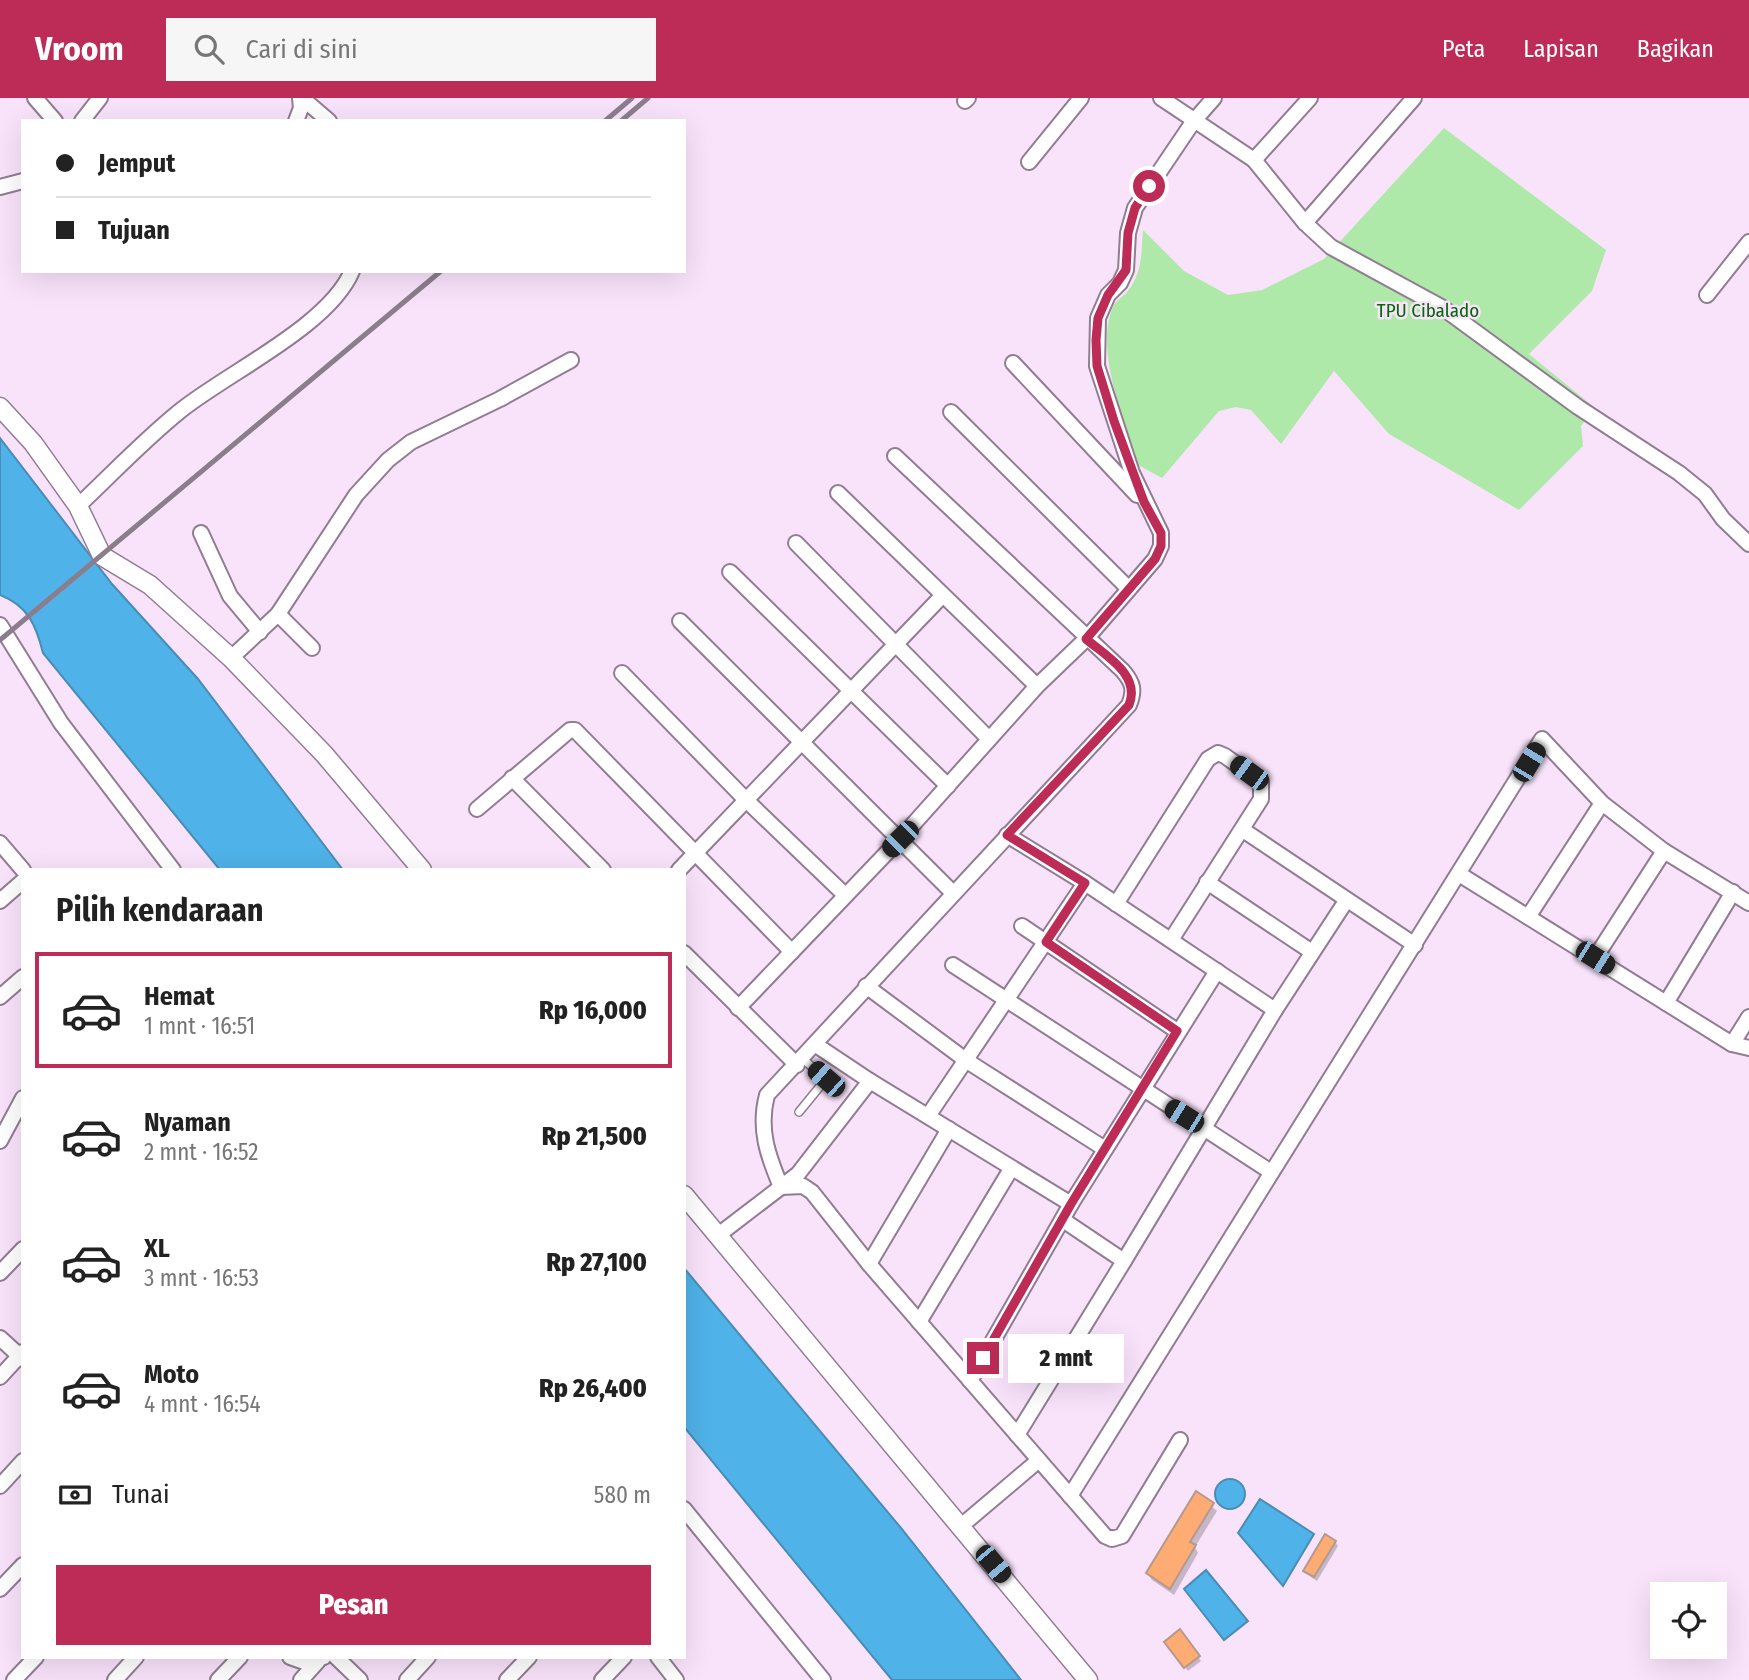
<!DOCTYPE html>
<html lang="id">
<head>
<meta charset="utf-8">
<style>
  body { margin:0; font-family:"Fira Sans Condensed",sans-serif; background:#f6f6f6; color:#222; height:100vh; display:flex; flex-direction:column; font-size:26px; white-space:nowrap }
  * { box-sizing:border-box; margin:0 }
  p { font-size:23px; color:#767676 }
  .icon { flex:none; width:38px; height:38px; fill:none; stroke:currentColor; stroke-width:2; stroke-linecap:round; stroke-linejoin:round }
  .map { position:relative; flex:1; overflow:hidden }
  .sheet { position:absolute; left:21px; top:770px; width:665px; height:791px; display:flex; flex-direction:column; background:#fff; border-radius:0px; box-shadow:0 7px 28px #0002 }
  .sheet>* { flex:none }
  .guide { position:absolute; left:21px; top:21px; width:665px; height:154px; border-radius:0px; box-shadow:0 7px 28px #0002; display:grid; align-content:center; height:154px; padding:0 35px; background:#fff }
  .tools { position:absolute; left:1650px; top:1484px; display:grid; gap:14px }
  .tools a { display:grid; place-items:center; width:77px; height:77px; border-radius:0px; background:#fff; box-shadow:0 7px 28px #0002; font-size:35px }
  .end { position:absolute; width:32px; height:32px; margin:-16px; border:9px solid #bc2c56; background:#fff; box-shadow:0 0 0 4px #fff }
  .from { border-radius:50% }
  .bubble { position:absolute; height:49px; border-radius:0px; background:#fff; box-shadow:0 7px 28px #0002; font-size:23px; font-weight:800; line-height:49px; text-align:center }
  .car { position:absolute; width:21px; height:42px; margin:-21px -10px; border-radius:9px; box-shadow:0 0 5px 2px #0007; background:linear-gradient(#222 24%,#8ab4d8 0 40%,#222 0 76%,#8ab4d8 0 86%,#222 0) }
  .guide b { display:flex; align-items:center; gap:24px; height:66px; font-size:26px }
  .guide b+b { border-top:2px solid #e0e0e0 }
  .guide i { width:18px; height:18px; background:#222 }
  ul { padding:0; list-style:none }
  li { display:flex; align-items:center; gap:21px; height:116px; margin:0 14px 10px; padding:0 21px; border:4px solid transparent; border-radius:0px }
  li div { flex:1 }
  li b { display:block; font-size:26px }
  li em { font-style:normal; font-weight:800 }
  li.on { border-color:#bc2c56 }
  li>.icon { width:63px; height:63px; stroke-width:1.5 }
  h2 { padding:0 35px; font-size:32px; line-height:84px }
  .pay { display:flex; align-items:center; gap:18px; height:77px; padding:0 35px; font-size:26px }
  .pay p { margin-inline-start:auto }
  .action { display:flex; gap:14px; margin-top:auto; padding:14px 35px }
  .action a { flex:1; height:80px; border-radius:0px; background:#bc2c56; color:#fff; font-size:28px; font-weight:800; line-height:80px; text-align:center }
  header { display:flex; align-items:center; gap:42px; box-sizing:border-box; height:98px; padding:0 35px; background:#bc2c56; color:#fff }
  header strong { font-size:33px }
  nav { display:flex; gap:38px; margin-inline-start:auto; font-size:24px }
  .search { width:490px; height:63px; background:#f6f6f6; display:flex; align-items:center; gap:18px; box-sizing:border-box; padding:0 24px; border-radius:0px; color:#767676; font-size:26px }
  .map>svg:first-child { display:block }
  .green { fill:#aee9a9 }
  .water { fill:#4fb2e8; stroke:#4a8cb5; stroke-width:2 }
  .shadow { fill:#0003 }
  .building { fill:#feab74; stroke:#b49a8a; stroke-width:2 }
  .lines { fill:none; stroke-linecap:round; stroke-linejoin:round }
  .service-casing { stroke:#917d92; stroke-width:10 }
  .minor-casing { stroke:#917d92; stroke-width:18 }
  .tertiary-casing { stroke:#917d92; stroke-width:21 }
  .service { stroke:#fff; stroke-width:7 }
  .minor { stroke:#fff; stroke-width:14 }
  .tertiary { stroke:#fff; stroke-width:18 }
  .rail { stroke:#8c7d8c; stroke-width:5 }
  .route { stroke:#bc2c56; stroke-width:9 }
  .labels { text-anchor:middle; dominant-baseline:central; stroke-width:5; stroke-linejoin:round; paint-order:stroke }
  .park-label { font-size:19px; fill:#046906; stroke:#f9e3fb }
</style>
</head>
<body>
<header>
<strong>Vroom</strong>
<div class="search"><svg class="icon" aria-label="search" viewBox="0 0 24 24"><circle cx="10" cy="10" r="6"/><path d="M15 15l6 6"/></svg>Cari di sini</div>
<nav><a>Peta</a><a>Lapisan</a><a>Bagikan</a></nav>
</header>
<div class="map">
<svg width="1749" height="1582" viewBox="0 0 1749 1582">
  <rect width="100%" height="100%" fill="#f9e3fb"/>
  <path class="green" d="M1444,30L1606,152L1592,193L1529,256L1595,310L1581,328L1583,348L1519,412L1389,336L1334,273L1281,346L1251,312L1236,309L1219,313L1162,380L1138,367C1125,324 1094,253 1113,209C1115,203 1123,199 1127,194C1143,175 1141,155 1143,132L1184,173L1228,197L1262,192L1324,161Z"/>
  <g class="water">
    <path d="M0,340L112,486L198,581L343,772H220L43,555C36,527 28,508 0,497Z"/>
    <polygon points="684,1170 901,1430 1021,1582 892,1582 684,1329"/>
    <circle cx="1230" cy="1396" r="15"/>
    <polygon points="1260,1401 1314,1436 1283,1488 1238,1435"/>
    <polygon points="1206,1472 1248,1523 1224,1542 1184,1491"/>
  </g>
  <g class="shadow">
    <polygon points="1197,1395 1217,1413 1195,1449 1198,1455 1174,1497 1152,1482 1148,1476"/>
    <polygon points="1335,1444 1338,1448 1317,1483 1308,1477 1305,1473"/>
    <polygon points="1180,1534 1201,1563 1188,1573 1169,1549"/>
  </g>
  <g class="building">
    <polygon points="1196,1393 1214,1405 1190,1444 1196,1447 1170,1491 1146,1475"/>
    <polygon points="1325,1436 1336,1443 1314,1479 1303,1473"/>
    <polygon points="1180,1531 1200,1558 1184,1570 1164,1544"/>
  </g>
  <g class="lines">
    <defs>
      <polyline id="service" points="799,1014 826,981 804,962"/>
      <g id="minor">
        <polyline points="35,0 55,23"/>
        <polyline points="302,0 329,23"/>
        <polyline points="1161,0 1254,62 1305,125 1331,149 1443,210 1578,309 1679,375 1705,396 1723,421 1749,446"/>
        <polyline points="965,3 968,0"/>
        <polyline points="82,23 100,0"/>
        <polyline points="296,23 301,10 300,0"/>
        <polyline points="1254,62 1310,0"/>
        <polyline points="1029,64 1081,0"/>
        <polyline points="0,89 23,83"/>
        <polyline points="1305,125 1414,0"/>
        <polyline points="1707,197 1749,144"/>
        <polyline points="1013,265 1137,397"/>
        <polyline points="951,314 1129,491"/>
        <path d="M895,358L1123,573C1133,585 1135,592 1129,607L767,997C758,1031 768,1058 781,1089L803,1088L812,1094L869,1166L1105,1438L1112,1441L1122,1438L1180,1342"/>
        <polyline points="838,395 1037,588"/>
        <path d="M78,408C112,376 144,342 180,313C227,275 329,228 352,173"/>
        <polyline points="201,435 230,498 260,534"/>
        <polyline points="796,445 989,641"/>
        <polyline points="730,474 948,688"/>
        <polyline points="278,516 312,550"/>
        <polyline points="680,523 953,795"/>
        <polyline points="0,527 61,625 173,772"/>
        <polyline points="231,560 278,516 356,397 388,362 411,344 500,301 571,262"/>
        <polyline points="622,575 746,702 845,797"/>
        <polyline points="512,680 603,772"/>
        <polyline points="477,711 570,632 575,632 792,854"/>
        <polyline points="1243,732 1415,847"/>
        <polyline points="1007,737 1085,785 1275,912"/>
        <polyline points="0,745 23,772"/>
        <polyline points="679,772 942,498"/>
        <polyline points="1459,776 1732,946 1749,950"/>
        <polyline points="1207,784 1312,854"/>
        <polyline points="0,803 23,783"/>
        <polyline points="1116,806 1208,661 1218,655 1225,658 1261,684 1261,701 1171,842"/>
        <polyline points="1528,819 1602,705"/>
        <polyline points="1022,828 1177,933"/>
        <polyline points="684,855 797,967"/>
        <polyline points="1595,860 1664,753"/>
        <polyline points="953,867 1271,1074"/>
        <polyline points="866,888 967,963 1105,1051"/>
        <polyline points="0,899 23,879"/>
        <polyline points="1666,905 1733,794"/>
        <polyline points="738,910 900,741 1037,588 1086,541 1155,461 1161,448 1161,435 1132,375 1097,268 1098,220 1108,197 1120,185 1126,172 1128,135 1135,110 1193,24 1214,0"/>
        <polyline points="1732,946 1749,919"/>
        <polyline points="816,947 870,983"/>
        <polyline points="928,1018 1085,785"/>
        <polyline points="0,1043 23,1000"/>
        <polyline points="717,1138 798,1076 870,983 1071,1106"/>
        <polyline points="1124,1163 1275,912 1346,803"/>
        <polyline points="869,1166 949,1031"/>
        <polyline points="0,1175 23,1151"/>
        <polyline points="919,1224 1011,1071"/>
        <polyline points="0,1240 23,1261"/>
        <polyline points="0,1279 23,1254"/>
        <polyline points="970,1283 1071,1106 1217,873"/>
        <polyline points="1017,1337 1124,1163 1063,1122"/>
        <polyline points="0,1388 23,1363"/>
        <polyline points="1070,1398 1542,641 1602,705 1664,753 1749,805"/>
        <polyline points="684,1411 823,1582"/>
        <polyline points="961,1428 1039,1362"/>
        <polyline points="0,1491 23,1467"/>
        <polyline points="290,1559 304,1564 324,1559"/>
        <polyline points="336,1559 360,1582"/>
        <polyline points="658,1559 676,1582"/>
        <polyline points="14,1582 36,1559"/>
        <polyline points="115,1582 136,1559"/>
        <polyline points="218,1582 240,1559"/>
        <polyline points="301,1582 318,1563"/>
        <polyline points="407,1582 428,1559"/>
        <polyline points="507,1582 529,1559"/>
        <polyline points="602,1582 624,1559"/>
      </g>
      <g id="tertiary">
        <polyline points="0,309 33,345 78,408 102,458 150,487 231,560 324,656 422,772"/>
        <polyline points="684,1097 1088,1582"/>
      </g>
    </defs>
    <use href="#service" class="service-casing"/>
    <use href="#minor" class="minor-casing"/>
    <use href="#tertiary" class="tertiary-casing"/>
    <use href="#service" class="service"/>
    <use href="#minor" class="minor"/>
    <use href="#tertiary" class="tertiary"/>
    <g class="rail">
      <polyline points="605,23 632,0"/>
      <polyline points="621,23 648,0"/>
      <polyline points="0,542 441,173"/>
    </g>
  </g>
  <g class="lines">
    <path class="route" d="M983,1260L1071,1106L1177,933L1046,844L1085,785L1007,737L1129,607C1141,577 1106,558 1086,541L1155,461L1161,448V435L1144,404L1114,323L1097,268L1096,242L1098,220L1108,197L1126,172L1128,135L1135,110L1149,88"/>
  </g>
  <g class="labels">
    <g class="park-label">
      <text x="1428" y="212">TPU Cibalado</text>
    </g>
  </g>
</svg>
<div class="tools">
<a><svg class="icon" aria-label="locate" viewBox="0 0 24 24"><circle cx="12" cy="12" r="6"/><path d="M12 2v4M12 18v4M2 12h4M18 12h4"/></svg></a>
</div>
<i class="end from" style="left:1149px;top:88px"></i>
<i class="end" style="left:983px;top:1260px"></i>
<div class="bubble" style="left:1008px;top:1236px;width:116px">2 mnt</div>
<i class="car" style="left:1529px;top:664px;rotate:31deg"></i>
<i class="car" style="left:1249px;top:675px;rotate:306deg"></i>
<i class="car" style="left:900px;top:741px;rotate:225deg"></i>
<i class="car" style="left:1595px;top:860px;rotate:122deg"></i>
<i class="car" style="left:826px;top:981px;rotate:311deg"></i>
<i class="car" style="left:1184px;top:1018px;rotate:302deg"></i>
<i class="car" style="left:993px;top:1466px;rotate:140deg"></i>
<div class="guide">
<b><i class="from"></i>Jemput</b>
<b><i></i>Tujuan</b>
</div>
<section class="sheet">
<h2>Pilih kendaraan</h2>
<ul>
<li class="on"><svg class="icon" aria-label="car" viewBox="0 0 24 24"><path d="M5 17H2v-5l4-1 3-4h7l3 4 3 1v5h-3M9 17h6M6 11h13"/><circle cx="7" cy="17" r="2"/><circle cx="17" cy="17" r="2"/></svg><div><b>Hemat</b><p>1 mnt · 16:51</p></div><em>Rp 16,000</em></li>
<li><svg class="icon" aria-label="car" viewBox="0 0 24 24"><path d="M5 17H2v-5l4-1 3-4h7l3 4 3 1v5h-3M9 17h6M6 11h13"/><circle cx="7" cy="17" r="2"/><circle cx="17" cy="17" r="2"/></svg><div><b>Nyaman</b><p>2 mnt · 16:52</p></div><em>Rp 21,500</em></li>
<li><svg class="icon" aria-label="car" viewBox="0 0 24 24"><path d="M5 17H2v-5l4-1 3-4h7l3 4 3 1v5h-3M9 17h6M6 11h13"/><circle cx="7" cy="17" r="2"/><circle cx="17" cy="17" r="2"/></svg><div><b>XL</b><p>3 mnt · 16:53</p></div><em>Rp 27,100</em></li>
<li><svg class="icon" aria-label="car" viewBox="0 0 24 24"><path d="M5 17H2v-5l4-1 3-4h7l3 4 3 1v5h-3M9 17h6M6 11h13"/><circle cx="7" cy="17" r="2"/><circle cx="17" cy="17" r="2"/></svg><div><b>Moto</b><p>4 mnt · 16:54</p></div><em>Rp 26,400</em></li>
</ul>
<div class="pay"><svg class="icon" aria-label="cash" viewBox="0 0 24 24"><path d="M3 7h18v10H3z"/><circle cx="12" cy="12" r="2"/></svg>Tunai<p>580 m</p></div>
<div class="action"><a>Pesan</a></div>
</section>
</div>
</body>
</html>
